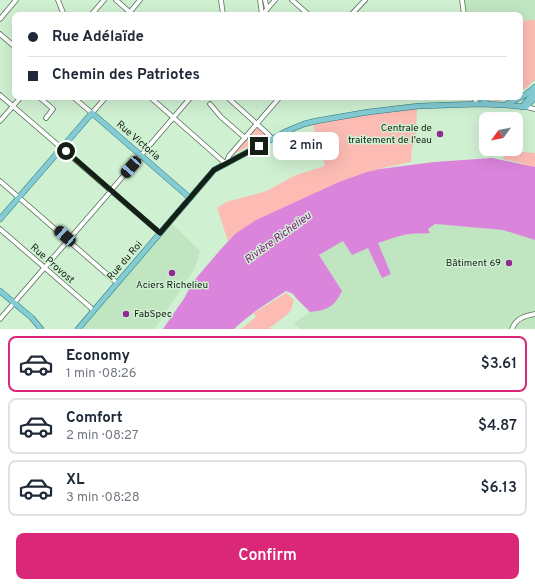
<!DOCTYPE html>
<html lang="en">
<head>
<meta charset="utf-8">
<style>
  body { margin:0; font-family:Overpass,sans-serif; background:#f6f6f7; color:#1f2937; height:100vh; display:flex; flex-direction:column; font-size:15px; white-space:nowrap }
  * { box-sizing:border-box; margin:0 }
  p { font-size:13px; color:#747a83 }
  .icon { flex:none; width:22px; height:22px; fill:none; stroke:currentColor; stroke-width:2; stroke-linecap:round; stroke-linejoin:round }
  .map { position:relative; height:329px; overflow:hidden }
  .side { display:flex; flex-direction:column; background:#fff; flex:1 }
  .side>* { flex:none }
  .hud { position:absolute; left:12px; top:12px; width:511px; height:88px; border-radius:8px; box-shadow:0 4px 16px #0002; display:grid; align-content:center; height:88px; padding:0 16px; background:#fff }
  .needle { width:26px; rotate:237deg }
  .fabs { position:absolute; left:479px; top:112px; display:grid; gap:8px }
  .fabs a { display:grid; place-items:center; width:44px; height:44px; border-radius:8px; background:#fff; box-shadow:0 4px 16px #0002; font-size:20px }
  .end { position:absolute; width:18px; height:18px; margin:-9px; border:5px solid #142015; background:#fff; box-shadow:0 0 0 2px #fff }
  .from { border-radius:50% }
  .bubble { position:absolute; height:28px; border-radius:8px; background:#fff; box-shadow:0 4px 16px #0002; font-size:13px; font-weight:600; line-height:28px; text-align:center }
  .car { position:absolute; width:12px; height:24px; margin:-12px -6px; border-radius:5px; box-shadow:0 0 3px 1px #0007; background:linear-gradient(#222 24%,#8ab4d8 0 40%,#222 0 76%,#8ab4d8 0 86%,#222 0) }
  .hud b { display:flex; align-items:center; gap:14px; height:38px; font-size:15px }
  .hud b+b { border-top:1px solid #e0e1e3 }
  .hud i { width:10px; height:10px; background:#1f2937 }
  ul { padding:7px 0 0; list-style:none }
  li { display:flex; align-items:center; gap:12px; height:56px; margin:0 8px 6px; padding:0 8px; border:2px solid #e0e1e3; border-radius:8px }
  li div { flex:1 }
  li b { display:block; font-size:15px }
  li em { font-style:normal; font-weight:600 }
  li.current { border-color:#db2777 }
  li>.icon { width:36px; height:36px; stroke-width:1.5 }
  .button { display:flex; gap:8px; margin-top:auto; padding:8px 16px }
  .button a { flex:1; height:46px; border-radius:8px; background:#db2777; color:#fff; font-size:16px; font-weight:600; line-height:46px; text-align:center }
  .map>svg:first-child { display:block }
  .built { fill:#c0e5c1 }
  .green { fill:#fcbcb4 }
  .water { fill:#db84dc }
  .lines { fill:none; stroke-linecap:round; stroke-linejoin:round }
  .minor-casing { stroke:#547056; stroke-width:5.5 }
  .major-casing { stroke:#28797e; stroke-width:6 }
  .minor { stroke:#fff; stroke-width:4 }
  .major { stroke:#84cbd4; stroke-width:5 }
  .route { stroke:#142015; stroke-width:5 }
  .poi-dot { fill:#8f2b92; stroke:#d0f0d2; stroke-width:1.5 }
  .labels { text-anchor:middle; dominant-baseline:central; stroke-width:3; stroke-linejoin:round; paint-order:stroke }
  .poi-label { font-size:10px; fill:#142015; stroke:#d0f0d2; text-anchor:end }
  .street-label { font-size:10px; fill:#142015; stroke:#d0f0d2 }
  .water-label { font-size:11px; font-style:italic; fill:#801483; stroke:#d0f0d2 }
</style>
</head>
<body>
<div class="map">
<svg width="535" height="329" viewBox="0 0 535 329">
  <rect width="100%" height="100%" fill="#d0f0d2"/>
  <g class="built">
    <polygon points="464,0 535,0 535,20 520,21 520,15 466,15"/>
    <polygon points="171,223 200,251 195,268 154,329 81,329"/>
    <polygon points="435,224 503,230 535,240 535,329 300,329 294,323 310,312 318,311 342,291 319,255 343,241 368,248 391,274 378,243 386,241 390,238 410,234 430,233 428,229"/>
  </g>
  <g class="green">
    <polygon points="535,20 535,80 520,93 520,21"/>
    <path d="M484,97H512C503,100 493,104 484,97Z"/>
    <polygon points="417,108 416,140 412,147 411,162 382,168 380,169 351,178 235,234 228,241 217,208 226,202 267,191 296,175 325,166 312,122"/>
    <polygon points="257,125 269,136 230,156"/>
    <polygon points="512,151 535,153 535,168 521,163 503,159 505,152"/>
    <polygon points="286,293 294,300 291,310 288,314 271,327 269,327 271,329 241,329 256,317 254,313"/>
  </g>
  <path class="water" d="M492,158L535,167V240L503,230L435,224L428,229L430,233C424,234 417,233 410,234C399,235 389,240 378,243L391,274L382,278L368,248L352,255L343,241L319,255L342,291C334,307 328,310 310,312L297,299L293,294L289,292L286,291C268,303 249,314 234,329H163L185,297L192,283L221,249L235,234L256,220L339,182L367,172L380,169L434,162Z"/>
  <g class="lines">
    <defs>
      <g id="minor">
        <polyline points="58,0 64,15"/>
        <polyline points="116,0 133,15"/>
        <polyline points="221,0 223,15"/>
        <polyline points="260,0 262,15"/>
        <polyline points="265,0 267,9"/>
        <polyline points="292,0 309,15"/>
        <polyline points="462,0 464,15"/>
        <polyline points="130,12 140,0"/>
        <polyline points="91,15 104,0"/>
        <polyline points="262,15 275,0"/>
        <polyline points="351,15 365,0"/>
        <polyline points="0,19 16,0"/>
        <polyline points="0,34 15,47"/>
        <polyline points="0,95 160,233"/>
        <polyline points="39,97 53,109 46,118"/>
        <polyline points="73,97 92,113 106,97"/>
        <polyline points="150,97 226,164 229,156 280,97"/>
        <polyline points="227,97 268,134 272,139"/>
        <polyline points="475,97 476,104"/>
        <polyline points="210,104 221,117 245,138"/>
        <polyline points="526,107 535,109"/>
        <polyline points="0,121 21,97"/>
        <polyline points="0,181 117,283"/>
        <polyline points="0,229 90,307 93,311"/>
        <polyline points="0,319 111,191 113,188 191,97"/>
        <path d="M512,329C516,318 525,316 535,314"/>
      </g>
      <g id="major">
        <polyline points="480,97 488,104"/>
        <polyline points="507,104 525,95 535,87"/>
        <polyline points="522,107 535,91"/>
        <polyline points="0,219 92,113 190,198"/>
        <polyline points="0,291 32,318 41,329"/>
        <polyline points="78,329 214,170 287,131 304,124 316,121 368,112 419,106 480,104 506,105 526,107 535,97"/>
      </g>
    </defs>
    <use href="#minor" class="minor-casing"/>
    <use href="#major" class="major-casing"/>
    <use href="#minor" class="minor"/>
    <use href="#major" class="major"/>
  </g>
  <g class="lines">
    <polyline class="route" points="66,151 160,233 214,170 259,146"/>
  </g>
  <g class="poi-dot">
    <circle cx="440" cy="134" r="4"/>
    <circle cx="509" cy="263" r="4"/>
    <circle cx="172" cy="273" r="4"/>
    <circle cx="126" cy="314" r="4"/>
  </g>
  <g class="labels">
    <g class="poi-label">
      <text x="432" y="128">Centrale de<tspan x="432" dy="12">traitement de l'eau</tspan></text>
      <text x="501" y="263">Bâtiment 69</text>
      <text x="172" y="285" text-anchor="middle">Aciers Richelieu</text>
      <text x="134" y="314" text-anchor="start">FabSpec</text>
    </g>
    <g class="street-label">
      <text transform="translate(138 141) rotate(41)">Rue Victoria</text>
      <text transform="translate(125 261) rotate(-49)">Rue du Roi</text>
      <text transform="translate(52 264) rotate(41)">Rue Provost</text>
    </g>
    <g class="water-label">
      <text transform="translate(278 238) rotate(-36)">Rivière Richelieu</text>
    </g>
  </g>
</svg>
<div class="fabs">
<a><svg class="needle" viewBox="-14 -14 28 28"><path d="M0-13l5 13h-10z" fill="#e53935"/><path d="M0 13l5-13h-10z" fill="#747a83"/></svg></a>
</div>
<i class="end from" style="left:66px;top:151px"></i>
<i class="end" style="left:259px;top:146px"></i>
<div class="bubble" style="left:273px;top:132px;width:66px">2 min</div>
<i class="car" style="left:131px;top:167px;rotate:221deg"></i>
<i class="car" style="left:65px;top:236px;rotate:311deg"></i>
<div class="hud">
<b><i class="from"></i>Rue Adélaïde</b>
<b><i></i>Chemin des Patriotes</b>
</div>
</div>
<section class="side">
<ul>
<li class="current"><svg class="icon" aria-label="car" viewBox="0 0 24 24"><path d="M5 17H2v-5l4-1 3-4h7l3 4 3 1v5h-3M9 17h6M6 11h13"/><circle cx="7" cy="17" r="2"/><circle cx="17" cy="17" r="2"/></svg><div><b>Economy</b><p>1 min · 08:26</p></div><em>$3.61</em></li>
<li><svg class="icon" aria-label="car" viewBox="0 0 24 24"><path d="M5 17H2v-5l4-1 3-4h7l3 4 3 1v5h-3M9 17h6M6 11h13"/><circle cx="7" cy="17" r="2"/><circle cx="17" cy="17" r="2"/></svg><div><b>Comfort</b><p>2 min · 08:27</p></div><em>$4.87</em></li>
<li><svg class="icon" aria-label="car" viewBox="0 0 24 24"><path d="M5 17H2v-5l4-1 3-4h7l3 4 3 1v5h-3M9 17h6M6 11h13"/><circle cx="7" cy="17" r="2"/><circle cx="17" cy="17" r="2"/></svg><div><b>XL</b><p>3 min · 08:28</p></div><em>$6.13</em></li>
</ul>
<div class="button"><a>Confirm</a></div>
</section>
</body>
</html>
